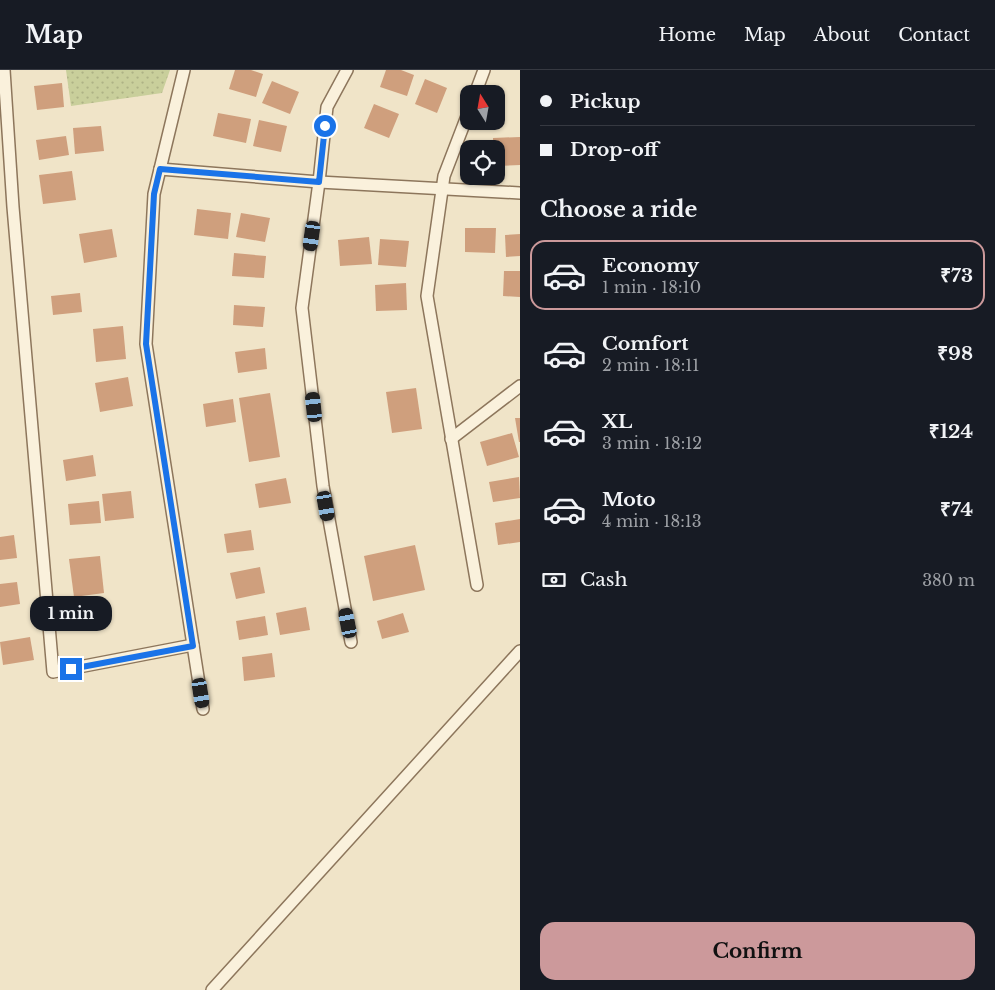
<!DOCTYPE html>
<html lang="en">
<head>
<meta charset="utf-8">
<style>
  body { margin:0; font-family:"Libre Baskerville",serif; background:#20242c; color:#f1f3f6; height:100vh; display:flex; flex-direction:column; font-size:19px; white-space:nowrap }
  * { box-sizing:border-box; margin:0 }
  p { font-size:16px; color:#9ea1a6 }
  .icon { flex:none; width:28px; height:28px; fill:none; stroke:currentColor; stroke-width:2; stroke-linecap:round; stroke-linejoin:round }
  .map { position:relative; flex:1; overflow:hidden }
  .sheet { display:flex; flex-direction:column; background:#171b24; width:475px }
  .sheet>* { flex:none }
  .top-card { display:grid; align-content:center; height:110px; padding:0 20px; background:#171b24 }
  .needle { width:32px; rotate:349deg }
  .fabs { position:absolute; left:460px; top:15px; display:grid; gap:10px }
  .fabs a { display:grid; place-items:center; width:45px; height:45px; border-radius:10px; background:#171b24; box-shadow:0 1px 4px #0004; font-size:25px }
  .end { position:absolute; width:22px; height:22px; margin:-11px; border:6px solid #1a73e8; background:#fff; box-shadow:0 0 0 2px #fff }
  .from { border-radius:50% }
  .bubble { position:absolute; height:35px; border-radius:15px; background:#171b24; box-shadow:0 1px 4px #0004; font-size:16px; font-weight:700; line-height:35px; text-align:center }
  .car { position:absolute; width:15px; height:30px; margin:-15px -8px; border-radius:6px; box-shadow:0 0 4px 1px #0007; background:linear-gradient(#222 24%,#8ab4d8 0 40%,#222 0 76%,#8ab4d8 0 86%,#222 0) }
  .top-card b { display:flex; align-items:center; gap:18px; height:48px; font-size:19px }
  .top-card b+b { border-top:1px solid #363941 }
  .top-card i { width:12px; height:12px; background:#f1f3f6 }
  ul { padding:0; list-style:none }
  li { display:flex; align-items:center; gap:15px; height:70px; margin:0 10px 8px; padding:0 10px; border:2px solid transparent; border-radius:15px }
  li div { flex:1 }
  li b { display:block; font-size:19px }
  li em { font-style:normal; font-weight:700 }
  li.on { border-color:#cc999b }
  li>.icon { width:45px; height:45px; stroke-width:1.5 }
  h2 { padding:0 20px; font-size:22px; line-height:60px }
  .pay { display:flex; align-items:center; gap:12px; height:55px; padding:0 20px; font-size:19px }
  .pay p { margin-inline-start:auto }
  .action { display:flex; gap:10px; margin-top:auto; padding:10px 20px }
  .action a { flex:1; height:58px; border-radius:15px; background:#cc999b; color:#111; font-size:20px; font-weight:700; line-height:58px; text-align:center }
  header { display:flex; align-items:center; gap:30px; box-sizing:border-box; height:70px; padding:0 25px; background:#171b24; border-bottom:1px solid #363941 }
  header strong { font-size:24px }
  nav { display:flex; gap:28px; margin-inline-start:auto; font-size:18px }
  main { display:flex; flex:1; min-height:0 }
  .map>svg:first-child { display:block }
  .grass { fill:url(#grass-dots) }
  .building { fill:#cf9f7d }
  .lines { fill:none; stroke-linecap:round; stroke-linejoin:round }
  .street-casing { stroke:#8d765c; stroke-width:14 }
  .street { stroke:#faf1dc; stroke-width:11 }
  .route { stroke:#1a73e8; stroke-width:6 }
</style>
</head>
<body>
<header>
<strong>Map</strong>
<nav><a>Home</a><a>Map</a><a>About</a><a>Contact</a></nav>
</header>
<main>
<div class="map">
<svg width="520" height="920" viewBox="0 0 520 920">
  <defs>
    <pattern id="grass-dots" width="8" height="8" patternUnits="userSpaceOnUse" patternTransform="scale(1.25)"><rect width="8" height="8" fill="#c9cf9b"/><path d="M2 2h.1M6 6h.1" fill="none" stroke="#aeb285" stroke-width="1.8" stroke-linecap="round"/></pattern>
  </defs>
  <rect width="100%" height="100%" fill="#f0e4c8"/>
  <polygon class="grass" points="66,0 170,0 162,23 71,36"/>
  <g class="building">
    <polygon points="235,0 251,0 263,4 256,27 229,19"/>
    <polygon points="386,0 401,0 414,5 407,26 380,17"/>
    <polygon points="425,9 447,18 437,43 415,34"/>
    <polygon points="272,11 299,22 290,44 262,33"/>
    <polygon points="62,13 64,37 37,40 34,16"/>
    <polygon points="374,34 399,44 389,68 364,58"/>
    <polygon points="218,43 251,49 246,73 213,66"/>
    <polygon points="259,50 287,56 281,82 253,76"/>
    <polygon points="101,56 104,81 75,84 73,58"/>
    <polygon points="66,66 69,85 39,90 36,70"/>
    <polygon points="520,67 520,95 496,96 496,79 493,79 493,68"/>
    <polygon points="72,101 76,130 43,134 39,105"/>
    <polygon points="197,139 231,143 228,169 194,165"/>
    <polygon points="241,143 270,148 265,172 236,167"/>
    <polygon points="465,158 496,158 495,183 465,182"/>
    <polygon points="112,159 117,187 84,193 79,164"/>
    <polygon points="520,164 520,186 506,187 505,165"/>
    <polygon points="369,167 372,194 340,196 338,170"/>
    <polygon points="380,169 409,171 406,197 378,195"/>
    <polygon points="234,183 266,186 264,208 232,206"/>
    <polygon points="504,201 520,201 520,227 503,226"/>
    <polygon points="406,213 407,240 376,241 375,215"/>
    <polygon points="80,223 82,242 53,245 51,226"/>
    <polygon points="234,235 265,237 263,257 233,255"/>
    <polygon points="123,256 126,289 96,292 93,259"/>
    <polygon points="265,278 267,299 238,303 235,282"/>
    <polygon points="128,307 133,336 100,342 95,313"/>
    <polygon points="416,318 422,359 392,363 386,322"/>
    <polygon points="270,323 280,387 249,392 239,328"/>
    <polygon points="233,329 236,352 206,357 203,334"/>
    <polygon points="515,348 520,348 520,372 519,372"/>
    <polygon points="512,363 519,387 487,396 480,372"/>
    <polygon points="93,385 96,406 66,411 63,390"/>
    <polygon points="519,407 520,428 493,432 489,412"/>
    <polygon points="286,408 291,433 259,438 255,414"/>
    <polygon points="131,421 134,448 105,451 102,424"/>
    <polygon points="99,431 101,453 70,455 68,434"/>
    <polygon points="520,449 520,472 498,475 495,453"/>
    <polygon points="251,460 254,480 227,483 224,464"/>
    <polygon points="14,465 17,488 0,490 0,467"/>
    <polygon points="415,475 425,520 373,531 364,486"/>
    <polygon points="100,486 104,523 74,527 69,489"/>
    <polygon points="260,497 265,523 236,529 230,503"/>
    <polygon points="17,512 20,534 0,537 0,514"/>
    <polygon points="306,537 310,560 280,565 276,543"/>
    <polygon points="403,543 409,562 382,569 377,551"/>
    <polygon points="265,546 268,565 239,570 236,551"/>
    <polygon points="30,567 34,590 3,595 0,572"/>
    <polygon points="272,583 275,607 244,611 242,587"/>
  </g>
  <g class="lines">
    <defs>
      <g id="street">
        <polyline points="4,0 13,137 53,602 193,575"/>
        <polyline points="184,0 154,124 146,274 203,639"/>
        <polyline points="347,0 327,37 319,112 302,238 323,416 351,572"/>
        <polyline points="475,24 484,0"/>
        <polyline points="469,41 444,106 427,226 477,515"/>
        <polyline points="160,99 319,112 520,123"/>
        <polyline points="451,369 520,316"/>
        <polyline points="212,920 520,581"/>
      </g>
    </defs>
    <use href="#street" class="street-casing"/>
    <use href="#street" class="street"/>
  </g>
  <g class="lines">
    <polyline class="route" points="71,599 193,576 146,274 154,124 160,99 319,112 325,56"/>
  </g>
</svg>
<div class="fabs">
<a><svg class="needle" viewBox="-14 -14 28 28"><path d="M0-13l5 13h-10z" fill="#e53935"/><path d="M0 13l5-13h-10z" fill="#9ea1a6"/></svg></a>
<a><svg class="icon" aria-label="locate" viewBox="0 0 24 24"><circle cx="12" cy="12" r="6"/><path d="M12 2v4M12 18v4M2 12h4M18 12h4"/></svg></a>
</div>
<i class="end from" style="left:325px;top:56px"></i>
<i class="end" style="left:71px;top:599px"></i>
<div class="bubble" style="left:30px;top:526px;width:82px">1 min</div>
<i class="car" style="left:312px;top:166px;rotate:188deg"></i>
<i class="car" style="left:314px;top:337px;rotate:354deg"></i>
<i class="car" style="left:326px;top:436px;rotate:170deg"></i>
<i class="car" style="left:348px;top:553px;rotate:349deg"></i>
<i class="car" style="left:201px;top:623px;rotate:171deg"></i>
</div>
<section class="sheet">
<div class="top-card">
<b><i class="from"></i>Pickup</b>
<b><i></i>Drop-off</b>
</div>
<h2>Choose a ride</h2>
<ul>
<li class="on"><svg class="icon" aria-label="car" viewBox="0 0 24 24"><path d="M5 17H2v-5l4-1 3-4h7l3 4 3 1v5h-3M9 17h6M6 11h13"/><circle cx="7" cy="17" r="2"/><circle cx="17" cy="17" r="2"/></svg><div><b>Economy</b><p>1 min · 18:10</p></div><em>₹73</em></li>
<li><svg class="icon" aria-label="car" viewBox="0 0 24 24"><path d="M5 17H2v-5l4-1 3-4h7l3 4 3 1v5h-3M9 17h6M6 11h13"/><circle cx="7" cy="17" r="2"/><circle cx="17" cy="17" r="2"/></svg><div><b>Comfort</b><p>2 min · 18:11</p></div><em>₹98</em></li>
<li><svg class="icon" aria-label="car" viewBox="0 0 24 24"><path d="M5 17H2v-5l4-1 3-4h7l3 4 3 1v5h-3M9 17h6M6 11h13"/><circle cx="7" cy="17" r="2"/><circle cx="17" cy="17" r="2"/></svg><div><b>XL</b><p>3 min · 18:12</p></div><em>₹124</em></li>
<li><svg class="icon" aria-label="car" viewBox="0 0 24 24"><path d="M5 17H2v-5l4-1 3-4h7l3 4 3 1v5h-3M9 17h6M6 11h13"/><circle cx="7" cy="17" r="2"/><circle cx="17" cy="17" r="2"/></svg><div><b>Moto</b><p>4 min · 18:13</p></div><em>₹74</em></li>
</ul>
<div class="pay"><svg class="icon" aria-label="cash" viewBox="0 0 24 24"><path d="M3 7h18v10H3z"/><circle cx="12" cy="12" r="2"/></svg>Cash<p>380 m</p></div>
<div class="action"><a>Confirm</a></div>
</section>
</main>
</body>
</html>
